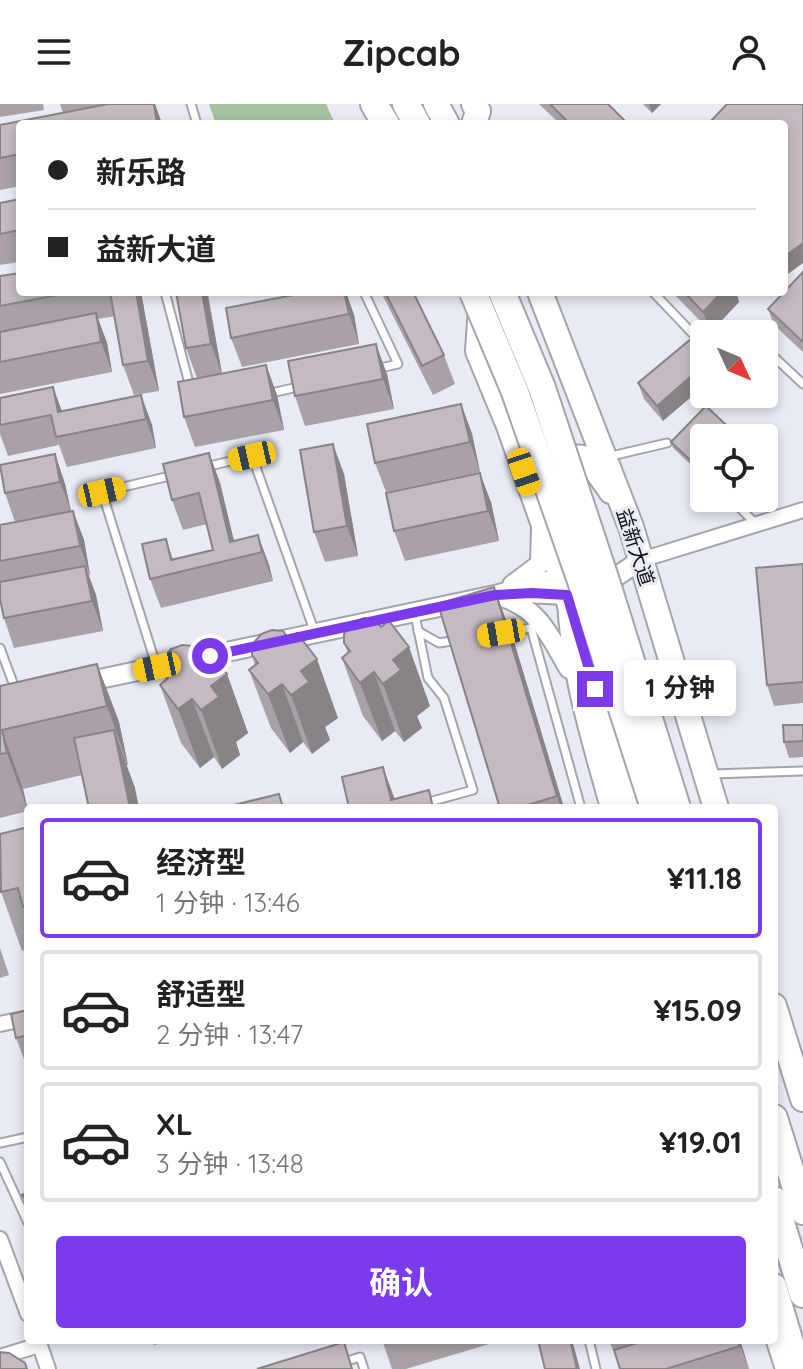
<!DOCTYPE html>
<html lang="zh">
<head>
<meta charset="utf-8">
<style>
  body { margin:0; font-family:Quicksand,"Noto Sans SC",sans-serif; background:#f2f2f2; color:#222; height:100vh; display:flex; flex-direction:column; font-size:30px; white-space:nowrap }
  * { box-sizing:border-box; margin:0 }
  p { font-size:26px; color:#767676 }
  .icon { flex:none; width:44px; height:44px; fill:none; stroke:currentColor; stroke-width:2; stroke-linecap:round; stroke-linejoin:round }
  .map { position:relative; flex:1; overflow:hidden }
  .sheet { position:absolute; left:24px; top:700px; width:754px; height:540px; display:flex; flex-direction:column; background:#fff; border-radius:8px; box-shadow:0 4px 12px #0003 }
  .sheet>* { flex:none }
  .guide { position:absolute; left:16px; top:16px; width:772px; height:176px; border-radius:8px; box-shadow:0 4px 12px #0003; display:grid; align-content:center; height:176px; padding:0 32px; background:#fff }
  .needle { width:52px; rotate:134deg }
  .buttons { position:absolute; left:690px; top:216px; display:grid; gap:16px }
  .buttons a { display:grid; place-items:center; width:88px; height:88px; border-radius:8px; background:#fff; box-shadow:0 4px 12px #0003; font-size:40px }
  .end { position:absolute; width:36px; height:36px; margin:-18px; border:10px solid #7c3aed; background:#fff; box-shadow:0 0 0 4px #fff }
  .from { border-radius:50% }
  .bubble { position:absolute; height:56px; border-radius:8px; background:#fff; box-shadow:0 4px 12px #0003; font-size:26px; font-weight:700; line-height:56px; text-align:center }
  .car { position:absolute; width:24px; height:48px; margin:-24px -12px; border-radius:10px; box-shadow:0 0 6px 2px #0007; background:linear-gradient(#f5c518 24%,#345 0 40%,#f5c518 0 76%,#345 0 86%,#f5c518 0) }
  .guide b { display:flex; align-items:center; gap:28px; height:76px; font-size:30px }
  .guide b+b { border-top:2px solid #e0e0e0 }
  .guide i { width:20px; height:20px; background:#222 }
  ul { padding:14px 0 0; list-style:none }
  li { display:flex; align-items:center; gap:24px; height:120px; margin:0 16px 12px; padding:0 16px; border:4px solid #e0e0e0; border-radius:8px }
  li div { flex:1 }
  li b { display:block; font-size:30px }
  li em { font-style:normal; font-weight:700 }
  li.selected { border-color:#7c3aed }
  li>.icon { width:72px; height:72px; stroke-width:1.5 }
  .button { display:flex; gap:16px; margin-top:auto; padding:16px 32px }
  .button a { flex:1; height:92px; border-radius:8px; background:#7c3aed; color:#fff; font-size:32px; font-weight:700; line-height:92px; text-align:center }
  header { display:flex; justify-content:space-between; align-items:center; height:104px; padding:0 32px; background:#fff; font-size:36px; font-weight:700 }
  .map>svg:first-child { display:block }
  .grass { fill:#a5c19d }
  .lines { fill:none; stroke-linecap:round; stroke-linejoin:round }
  .service-casing { stroke:#a3a4ad; stroke-width:11 }
  .minor-casing { stroke:#a3a4ad; stroke-width:18 }
  .tertiary-casing { stroke:#a3a4ad; stroke-width:22 }
  .secondary-casing { stroke:#a3a4ad; stroke-width:24 }
  .primary-casing { stroke:#a3a4ad; stroke-width:28 }
  .motorway-casing { stroke:#a3a4ad; stroke-width:30 }
  .service { stroke:#fff; stroke-width:7 }
  .minor { stroke:#fff; stroke-width:14 }
  .tertiary { stroke:#fff; stroke-width:18 }
  .secondary { stroke:#fff; stroke-width:20 }
  .primary { stroke:#fff; stroke-width:24 }
  .motorway { stroke:#fff; stroke-width:26 }
  .motorway-bridge-casing { stroke:#a3a4ad; stroke-width:30; stroke-linecap:butt }
  .motorway-bridge { stroke:#fff; stroke-width:26 }
  .wall { fill:#a9a1a7 }
  .shaded-wall { fill:#898388 }
  .building { fill:#c4bbc2; stroke:#898388; stroke-width:2 }
  .route { stroke:#7c3aed; stroke-width:10 }
  .labels { text-anchor:middle; dominant-baseline:central; stroke-width:6; stroke-linejoin:round; paint-order:stroke }
  .street-label { font-size:20px; fill:#111115; stroke:#e8eaf4 }
</style>
</head>
<body>
<header><svg class="icon" aria-label="menu" viewBox="0 0 24 24"><path d="M4 6h16M4 12h16M4 18h16"/></svg>Zipcab<svg class="icon" aria-label="person" viewBox="0 0 24 24"><circle cx="12" cy="8" r="4"/><path d="M4 21q1-7 8-7t8 7"/></svg></header>
<div class="map">
<svg width="803" height="1265" viewBox="0 0 803 1265">
  <rect width="100%" height="100%" fill="#e8eaf4"/>
  <polygon class="grass" points="209,0 326,0 335,20 216,20"/>
  <g class="lines">
    <defs>
      <g id="service">
        <polyline points="191,0 197,20"/>
        <polyline points="165,188 190,283"/>
        <polyline points="364,188 398,260 376,265"/>
        <polyline points="653,188 692,229"/>
        <polyline points="771,250 803,280"/>
        <polyline points="267,290 302,282"/>
        <polyline points="607,353 667,339"/>
        <polyline points="205,363 252,352 315,529"/>
        <polyline points="730,394 756,420"/>
        <polyline points="418,527 439,539 457,536"/>
        <polyline points="500,529 531,524 581,704"/>
        <polyline points="0,544 16,587"/>
        <polyline points="156,561 102,388 174,371"/>
        <polyline points="712,670 803,667"/>
        <polyline points="407,704 473,686 444,594 428,574 415,511"/>
        <polyline points="0,1039 28,1033"/>
        <polyline points="0,1058 28,1119"/>
        <polyline points="589,1236 596,1265"/>
        <polyline points="344,1258 360,1253 364,1265"/>
      </g>
      <g id="minor">
        <polyline points="641,456 803,406"/>
        <polyline points="0,920 28,914"/>
        <polyline points="0,1135 28,1210"/>
        <polyline points="38,1236 48,1265"/>
        <polyline points="0,1253 39,1241"/>
      </g>
      <g id="tertiary">
        <polyline points="512,481 540,460 541,425"/>
        <path d="M526,489L567,491C569,568 590,631 610,704"/>
        <path d="M502,493C540,505 550,533 569,565"/>
        <polyline points="609,494 614,474 641,456"/>
        <polyline points="81,579 495,491 562,473 570,478"/>
        <polyline points="774,1231 785,1265"/>
      </g>
      <polyline id="secondary" points="556,361 570,351 584,352 610,389"/>
      <g id="primary">
        <polyline points="436,0 447,20"/>
        <polyline points="474,20 478,7 474,0"/>
        <polyline points="540,188 631,423 716,704"/>
        <polyline points="481,204 478,247 509,322 556,455 631,704"/>
        <polyline points="774,902 803,995"/>
        <polyline points="774,1182 799,1265"/>
      </g>
      <g id="motorway">
        <polyline points="374,0 386,20"/>
        <polyline points="406,0 417,20"/>
        <polyline points="774,1014 803,1107"/>
        <polyline points="774,1096 803,1190"/>
      </g>
    </defs>
    <use href="#service" class="service-casing"/>
    <use href="#minor" class="minor-casing"/>
    <use href="#tertiary" class="tertiary-casing"/>
    <use href="#secondary" class="secondary-casing"/>
    <use href="#primary" class="primary-casing"/>
    <use href="#motorway" class="motorway-casing"/>
    <use href="#service" class="service"/>
    <use href="#minor" class="minor"/>
    <use href="#tertiary" class="tertiary"/>
    <use href="#secondary" class="secondary"/>
    <use href="#primary" class="primary"/>
    <use href="#motorway" class="motorway"/>
    <defs>
      <g id="motorway-bridge">
        <polyline points="473,188 515,288 580,474 654,704"/>
        <polyline points="502,188 542,284 607,480 677,704"/>
      </g>
    </defs>
    <use href="#motorway-bridge" class="motorway-bridge-casing"/>
    <use href="#motorway-bridge" class="motorway-bridge"/>
  </g>
  <g class="wall">
    <polygon points="0,0 43,0 44,6 0,13"/>
    <polygon points="60,0 155,0 162,20 20,20 20,82 0,86 0,21 63,9"/>
    <polygon points="539,0 608,0 628,20 560,20"/>
    <polygon points="643,0 661,0 652,9"/>
    <polygon points="20,95 20,158 0,161 0,99"/>
    <polygon points="803,168 803,248 774,221 768,205"/>
    <polygon points="0,172 20,188 141,188 159,287 134,291 123,261 115,212 98,215 107,239 112,268 0,290"/>
    <polygon points="176,188 216,188 208,190 222,270 266,261 277,291 284,326 195,343 184,313 197,274 186,244"/>
    <polygon points="309,188 346,188 354,211 359,240 242,263 231,234"/>
    <polygon points="381,188 413,188 444,251 455,280 433,291"/>
    <polygon points="672,188 736,188 739,198 713,225 663,317 644,295 638,279 706,223"/>
    <polygon points="387,270 394,305 305,322 295,292"/>
    <polygon points="53,283 62,308 141,291 152,321 156,344 67,363 59,341 8,352 0,330 0,294"/>
    <polygon points="461,300 472,330 480,368 386,388 375,359"/>
    <polygon points="704,334 704,373 673,344 671,338"/>
    <polygon points="209,349 220,379 234,437 258,431 269,461 273,477 161,504 150,475 166,435 173,455 213,446 207,420 183,426 172,396"/>
    <polygon points="55,350 65,380 71,407 73,407 84,436 90,471 89,472 96,491 103,527 14,544 4,514 0,495 0,421 15,418 5,389"/>
    <polygon points="344,370 358,452 325,458 314,428"/>
    <polygon points="491,398 499,437 405,457 394,427"/>
    <polygon points="803,460 803,599 774,602 767,581"/>
    <polygon points="494,483 515,541 564,704 500,704"/>
    <polygon points="344,539 430,602 417,612 422,624 404,638 395,627 382,637 363,612 342,554 348,549"/>
    <polygon points="199,550 227,570 248,629 236,638 240,651 222,665 214,653 200,664 181,639 160,581 166,576 162,566"/>
    <polygon points="252,551 338,614 325,623 330,636 312,650 303,638 290,649 271,624 249,566 255,561"/>
    <polygon points="97,560 119,618 128,661 126,661 135,684 82,671 23,685 28,707 0,714 0,582"/>
    <polygon points="803,621 803,653 789,654 784,638"/>
    <polygon points="28,723 28,845 22,847 0,785"/>
    <polygon points="0,844 9,871 0,874"/>
    <polygon points="28,906 28,963 27,963 16,934"/>
    <polygon points="152,1236 175,1236 154,1241"/>
    <polygon points="178,1236 193,1236 179,1240"/>
    <polygon points="382,1236 499,1236 499,1237 406,1265 392,1265"/>
    <polygon points="609,1236 644,1236 613,1246"/>
    <polygon points="647,1236 740,1236 749,1265 620,1265"/>
  </g>
  <g class="shaded-wall">
    <polygon points="154,0 155,0 162,20 157,20"/>
    <polygon points="649,0 661,0 652,9"/>
    <polygon points="803,139 803,159 784,173 784,153"/>
    <polygon points="136,188 141,188 159,287 148,257"/>
    <polygon points="202,188 207,188 222,270 211,240"/>
    <polygon points="344,188 346,188 354,211 359,240 349,210"/>
    <polygon points="722,188 736,188 739,198 711,228 703,208"/>
    <polygon points="96,209 107,239 112,268 101,238"/>
    <polygon points="376,240 387,270 394,305 383,275"/>
    <polygon points="266,261 277,291 284,326 273,296"/>
    <polygon points="704,261 704,282 663,317 657,302"/>
    <polygon points="53,283 64,313 58,308"/>
    <polygon points="141,291 152,321 156,344 146,315"/>
    <polygon points="461,300 472,330 480,368 470,338"/>
    <polygon points="333,340 344,370 358,452 347,422"/>
    <polygon points="209,349 220,379 238,454 230,438"/>
    <polygon points="55,350 65,380 71,407 60,378"/>
    <polygon points="480,369 491,398 499,437 488,407"/>
    <polygon points="73,407 84,436 90,471 80,442"/>
    <polygon points="258,431 269,461 273,477 262,448"/>
    <polygon points="85,462 96,491 103,527 92,497"/>
    <polygon points="494,483 515,541 564,704 561,704 557,692"/>
    <polygon points="409,543 430,602 417,612 422,624 404,638 383,580 393,556"/>
    <polygon points="317,555 338,614 325,623 330,636 312,650 291,591 301,567"/>
    <polygon points="97,560 119,618 128,661 107,602"/>
    <polygon points="374,568 395,627 382,637 360,579"/>
    <polygon points="227,570 248,629 236,638 240,651 222,665 201,606 211,582"/>
    <polygon points="282,580 303,638 290,649 268,590"/>
    <polygon points="192,595 214,653 200,664 178,605"/>
    <polygon points="2,626 23,685 28,707 7,649"/>
    <polygon points="114,626 135,684 139,704 130,704"/>
    <polygon points="383,663 398,704 391,696"/>
    <polygon points="570,1236 572,1236 580,1265 577,1265"/>
    <polygon points="738,1236 740,1236 749,1265"/>
  </g>
  <g class="building">
    <polygon points="108,0 154,0 157,20 20,20 20,50 0,54 0,21"/>
    <polygon points="550,0 608,0 628,20 570,20"/>
    <polygon points="727,0 803,0 803,139 784,153 784,20 708,20"/>
    <polygon points="20,95 20,126 0,130 0,99"/>
    <polygon points="803,168 803,238 768,205"/>
    <polygon points="20,169 20,188 73,188 0,202 0,172"/>
    <polygon points="110,188 136,188 148,257 123,261"/>
    <polygon points="176,188 202,188 211,240 186,244"/>
    <polygon points="309,188 344,188 349,210 231,234 226,204"/>
    <polygon points="385,188 413,188 444,251 422,262"/>
    <polygon points="684,188 722,188 703,208"/>
    <polygon points="96,209 101,238 0,258 0,228"/>
    <polygon points="709,220 717,230 704,230 704,261 657,302 638,279"/>
    <polygon points="376,240 383,275 295,292 288,257"/>
    <polygon points="266,261 273,296 184,313 178,278"/>
    <polygon points="53,283 58,308 141,291 146,315 56,333 51,311 0,321 0,294"/>
    <polygon points="461,300 470,338 375,359 367,320"/>
    <polygon points="706,302 740,334 704,334 704,369 671,338"/>
    <polygon points="333,340 347,422 314,428 300,346"/>
    <polygon points="209,349 230,438 258,431 262,448 150,475 142,440 166,435 171,456 213,446 199,389 172,396 163,360"/>
    <polygon points="55,350 60,378 5,389 0,361"/>
    <polygon points="480,369 488,407 394,427 386,389"/>
    <polygon points="73,407 80,442 0,457 0,421"/>
    <polygon points="803,460 803,578 767,581 756,464"/>
    <polygon points="85,462 92,497 4,514 0,495 0,478"/>
    <polygon points="494,483 557,692 518,704 500,704 438,500"/>
    <polygon points="364,514 375,515 381,523 389,517 409,543 393,556 401,566 383,580 374,568 360,579 342,554 350,547 344,539 344,530 353,518"/>
    <polygon points="272,526 283,527 289,535 297,529 317,555 301,567 309,578 291,591 282,580 268,590 249,566 258,559 252,551 252,541 261,530"/>
    <polygon points="182,541 193,542 199,550 207,544 227,570 211,582 219,593 201,606 192,595 178,605 160,581 168,574 162,566 162,556 171,545"/>
    <polygon points="97,560 107,602 2,626 7,649 0,650 0,582"/>
    <polygon points="783,621 803,621 803,637 784,638"/>
    <polygon points="114,626 130,704 89,704 74,634"/>
    <polygon points="383,663 391,696 429,686 433,704 349,704 342,673"/>
    <polygon points="279,690 283,704 231,704 230,702"/>
    <polygon points="28,723 28,801 23,803 18,784 1,788 0,730"/>
    <polygon points="28,906 28,931 16,934 11,910"/>
    <polygon points="28,1087 28,1100 22,1091"/>
    <polygon points="538,1236 570,1236 577,1265 545,1265"/>
    <polygon points="647,1236 738,1236 740,1242 666,1265 620,1265 614,1246"/>
    <polygon points="344,1238 352,1265 257,1265"/>
    <polygon points="0,1248 9,1249 25,1259 27,1265 0,1265"/>
  </g>
  <g class="lines">
    <polyline class="route" points="210,552 495,491 532,489 567,491 595,585"/>
  </g>
  <g class="labels">
    <g class="street-label">
      <text transform="translate(636 443) rotate(72)">益新大道</text>
    </g>
  </g>
</svg>
<div class="buttons">
<a><svg class="needle" viewBox="-14 -14 28 28"><path d="M0-13l5 13h-10z" fill="#e53935"/><path d="M0 13l5-13h-10z" fill="#767676"/></svg></a>
<a><svg class="icon" aria-label="locate" viewBox="0 0 24 24"><circle cx="12" cy="12" r="6"/><path d="M12 2v4M12 18v4M2 12h4M18 12h4"/></svg></a>
</div>
<i class="end from" style="left:210px;top:552px"></i>
<i class="end" style="left:595px;top:585px"></i>
<div class="bubble" style="left:624px;top:556px;width:112px">1 分钟</div>
<i class="car" style="left:252px;top:352px;rotate:257deg"></i>
<i class="car" style="left:524px;top:368px;rotate:161deg"></i>
<i class="car" style="left:102px;top:388px;rotate:77deg"></i>
<i class="car" style="left:501px;top:529px;rotate:260deg"></i>
<i class="car" style="left:157px;top:563px;rotate:258deg"></i>
<div class="guide">
<b><i class="from"></i>新乐路</b>
<b><i></i>益新大道</b>
</div>
<section class="sheet">
<ul>
<li class="selected"><svg class="icon" aria-label="car" viewBox="0 0 24 24"><path d="M5 17H2v-5l4-1 3-4h7l3 4 3 1v5h-3M9 17h6M6 11h13"/><circle cx="7" cy="17" r="2"/><circle cx="17" cy="17" r="2"/></svg><div><b>经济型</b><p>1 分钟 · 13:46</p></div><em>¥11.18</em></li>
<li><svg class="icon" aria-label="car" viewBox="0 0 24 24"><path d="M5 17H2v-5l4-1 3-4h7l3 4 3 1v5h-3M9 17h6M6 11h13"/><circle cx="7" cy="17" r="2"/><circle cx="17" cy="17" r="2"/></svg><div><b>舒适型</b><p>2 分钟 · 13:47</p></div><em>¥15.09</em></li>
<li><svg class="icon" aria-label="car" viewBox="0 0 24 24"><path d="M5 17H2v-5l4-1 3-4h7l3 4 3 1v5h-3M9 17h6M6 11h13"/><circle cx="7" cy="17" r="2"/><circle cx="17" cy="17" r="2"/></svg><div><b>XL</b><p>3 分钟 · 13:48</p></div><em>¥19.01</em></li>
</ul>
<div class="button"><a>确认</a></div>
</section>
</div>
</body>
</html>
